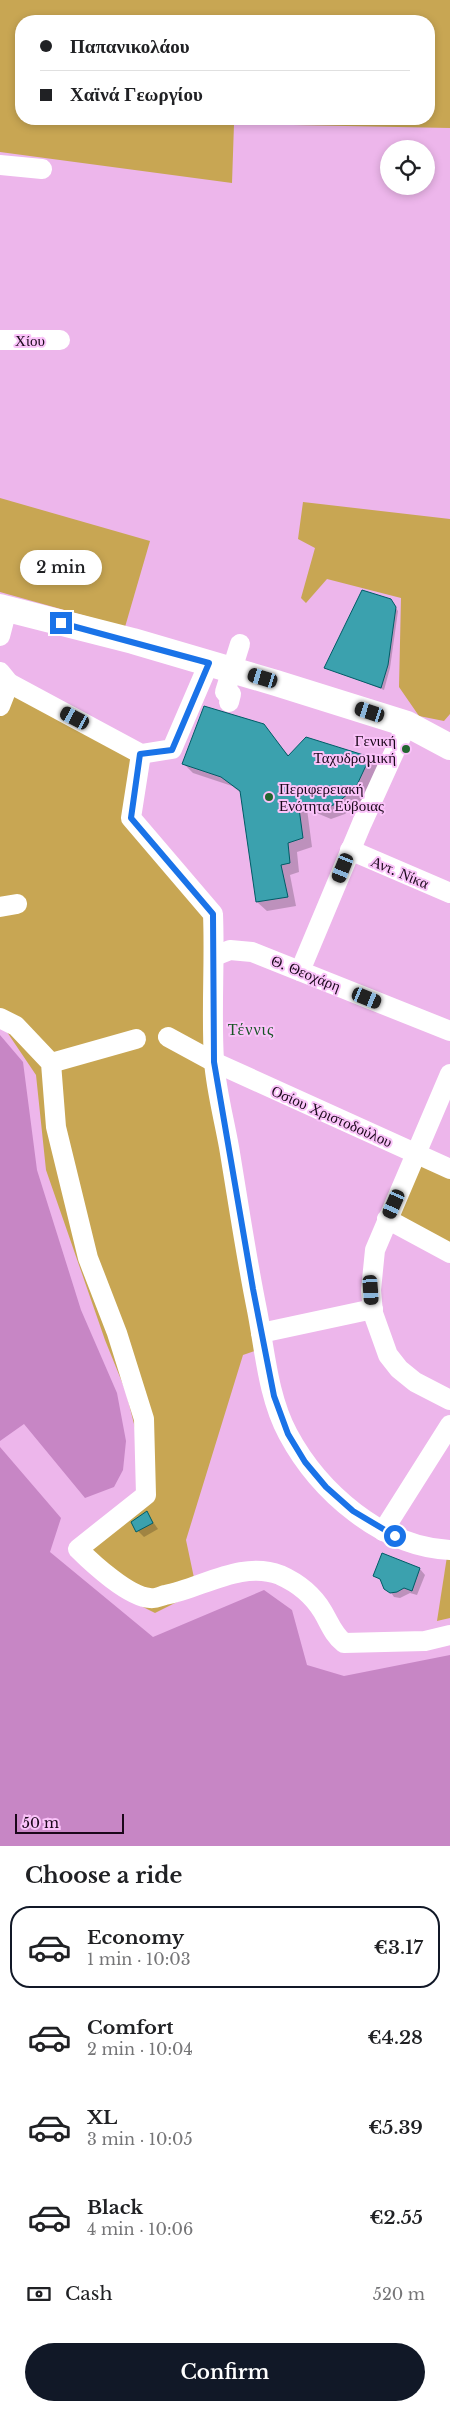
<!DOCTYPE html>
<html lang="en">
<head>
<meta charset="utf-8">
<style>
  body { margin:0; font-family:"Libre Baskerville",serif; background:#f2f2f2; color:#202124; height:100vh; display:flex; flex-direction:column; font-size:19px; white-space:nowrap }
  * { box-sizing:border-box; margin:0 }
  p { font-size:16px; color:#757577 }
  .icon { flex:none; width:28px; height:28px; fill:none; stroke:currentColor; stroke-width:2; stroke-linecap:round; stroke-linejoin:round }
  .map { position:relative; height:1846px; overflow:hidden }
  .drawer { display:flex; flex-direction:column; background:#fff; flex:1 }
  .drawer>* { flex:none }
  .banner { position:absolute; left:15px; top:15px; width:420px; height:110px; border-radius:20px; box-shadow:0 2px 8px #0003; display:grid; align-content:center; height:110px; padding:0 25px; background:#fff }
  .buttons { position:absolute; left:380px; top:140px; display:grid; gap:10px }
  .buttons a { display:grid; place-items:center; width:55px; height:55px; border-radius:50%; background:#fff; box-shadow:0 2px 8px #0003; font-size:25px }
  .scale { position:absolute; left:15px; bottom:12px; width:109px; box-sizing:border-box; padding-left:5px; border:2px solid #1a071a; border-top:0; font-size:14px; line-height:18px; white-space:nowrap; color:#1a071a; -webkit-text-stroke:4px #fac3f9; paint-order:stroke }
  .end { position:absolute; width:22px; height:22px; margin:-11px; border:6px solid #1a73e8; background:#fff; box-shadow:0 0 0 2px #fff }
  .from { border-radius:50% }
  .bubble { position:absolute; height:35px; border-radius:18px; background:#fff; box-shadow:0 2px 8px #0003; font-size:16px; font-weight:600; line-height:35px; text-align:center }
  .car { position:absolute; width:15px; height:30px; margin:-15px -8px; border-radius:6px; box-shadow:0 0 4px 1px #0007; background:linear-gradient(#222 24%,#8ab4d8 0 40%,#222 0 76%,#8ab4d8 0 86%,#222 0) }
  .banner b { display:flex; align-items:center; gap:18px; height:48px; font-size:19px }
  .banner b+b { border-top:1px solid #e0e0e0 }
  .banner i { width:12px; height:12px; background:#202124 }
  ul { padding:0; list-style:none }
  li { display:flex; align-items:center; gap:15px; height:82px; margin:0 10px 8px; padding:0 15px; border:2px solid transparent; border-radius:20px }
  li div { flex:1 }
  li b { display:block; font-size:19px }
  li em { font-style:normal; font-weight:600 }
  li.selected { border-color:#111827 }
  li>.icon { width:45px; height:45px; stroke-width:1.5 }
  h2 { padding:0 25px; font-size:22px; line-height:60px }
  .pay { display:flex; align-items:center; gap:12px; height:55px; padding:0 25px; font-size:19px }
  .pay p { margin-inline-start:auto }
  .primary-button { display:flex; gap:10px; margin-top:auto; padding:10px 25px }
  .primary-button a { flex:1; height:58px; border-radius:30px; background:#111827; color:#fff; font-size:20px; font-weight:600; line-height:58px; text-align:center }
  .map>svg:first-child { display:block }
  .green { fill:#c8a653; fill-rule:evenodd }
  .water { fill:#c786c5 }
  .shadow { fill:#0003 }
  .building { fill:#3ba1ae; stroke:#005c66 }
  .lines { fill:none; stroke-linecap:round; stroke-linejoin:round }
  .minor { stroke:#fff; stroke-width:20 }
  .major { stroke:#fff; stroke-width:26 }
  .route { stroke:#1a73e8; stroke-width:6 }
  .poi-dot { fill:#236630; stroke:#fac3f9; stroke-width:2 }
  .labels { text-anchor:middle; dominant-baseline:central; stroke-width:4; stroke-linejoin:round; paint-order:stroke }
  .street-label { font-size:15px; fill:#1a071a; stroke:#fac3f9 }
  .poi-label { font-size:15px; fill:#1a071a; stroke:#fac3f9; text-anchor:end }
  .neighbourhood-label { font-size:16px; letter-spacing:1px; fill:#175525; stroke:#fac3f9 }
</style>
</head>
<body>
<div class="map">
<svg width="450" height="1846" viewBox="0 0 450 1846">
  <rect width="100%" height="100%" fill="#edb6eb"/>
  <g class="green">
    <path d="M0,0H450V128L234,124L232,183L0,152ZM21,21H429V119H21Z"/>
    <polygon points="0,498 150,541 125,627 0,592"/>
    <polygon points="303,502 450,519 450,714 444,721 419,716 399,687 401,598 327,579 306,603 301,598 315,548 298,539"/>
    <polygon points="0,681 137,757 128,819 209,916 211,1066 260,1349 243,1355 186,1540 197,1592 155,1613 139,1605 70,1548 142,1490 141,1452 126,1392 105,1340 46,1170 36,1075 7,1032 0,1028"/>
    <polygon points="416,1154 450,1169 450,1253 387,1219"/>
    <polygon points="448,1550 450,1550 450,1618 437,1621"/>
  </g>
  <g class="water">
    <polygon points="0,1035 23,1062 37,1170 81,1310 117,1393 126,1441 123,1470 114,1487 85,1498 24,1424 0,1441"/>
    <polygon points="0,1447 61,1518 50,1552 153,1637 264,1590 292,1610 307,1665 344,1676 450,1655 450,1846 0,1846"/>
  </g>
  <g class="shadow">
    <polygon points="393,604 398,611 390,668 384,690 325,667"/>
    <polygon points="263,725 289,756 369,758 379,767 365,797 345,814 331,819 307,809 312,847 297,852 299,872 290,875 296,906 267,911 257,902 241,793 232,786 193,773 184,764"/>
    <polygon points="146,1512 158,1529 144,1537 138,1531"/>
    <polygon points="383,1555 420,1569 425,1575 417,1595 410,1593 400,1598 394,1597 384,1582 375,1576"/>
  </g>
  <g class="building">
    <polygon points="362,590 391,599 396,607 388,665 381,688 324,668"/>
    <polygon points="204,706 264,724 288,756 306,737 370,757 356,787 336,804 320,810 298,801 303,838 288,843 290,863 281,865 288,897 256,902 240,791 221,777 182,764"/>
    <polygon points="147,1511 153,1523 136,1532 131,1522"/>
    <polygon points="382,1553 420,1568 412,1591 404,1588 397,1592 390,1593 384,1589 380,1579 373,1576"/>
  </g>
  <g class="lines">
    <g class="minor">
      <polyline points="0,165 42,169"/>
      <polyline points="0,340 60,340"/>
      <polyline points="0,636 7,609"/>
      <polyline points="0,672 9,683 141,754 172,749 209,663"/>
      <polyline points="229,702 231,694 225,692 240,644"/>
      <polyline points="0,706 9,683"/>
      <path d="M141,754L131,818L213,914C215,963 211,1012 214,1061C216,1089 224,1119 229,1147C238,1201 246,1256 257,1310C265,1351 268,1397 288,1434C319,1492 382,1547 450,1550"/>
      <polyline points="350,850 450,893"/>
      <polyline points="0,907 17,904"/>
      <polyline points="215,956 230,950 252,952 450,1031"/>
      <polyline points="300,971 362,823 407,724"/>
      <path d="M0,1018L16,1026L51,1063L56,1127L88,1258L117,1333L144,1419L146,1495L78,1549C93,1564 129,1597 150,1598C155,1599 161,1596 165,1595C202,1588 242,1560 280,1575C298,1583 313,1595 323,1612C330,1624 333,1634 344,1643L425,1641L450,1635"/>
      <polyline points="168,1037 214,1062 450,1169"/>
      <polyline points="51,1063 136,1039"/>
      <polyline points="450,1074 375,1250 371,1290 373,1313 388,1355 399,1369 415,1382 450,1400"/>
      <polyline points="387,1219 450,1253"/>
      <polyline points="261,1333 373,1309"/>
      <polyline points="383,1531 450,1425"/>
    </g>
    <polyline class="major" points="0,607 133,641 276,683 407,724 450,747"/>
  </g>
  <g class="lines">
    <polyline class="route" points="61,623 209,663 172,750 140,754 131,818 213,914 214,1062 253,1289 274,1396 288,1434 305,1462 326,1487 353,1511 395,1536"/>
  </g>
  <g class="poi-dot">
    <circle cx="406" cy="749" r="5"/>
    <circle cx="269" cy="797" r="5"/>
  </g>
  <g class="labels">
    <g class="street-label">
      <text x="30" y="340">Χίου</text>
      <text transform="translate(400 872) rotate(23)">Αντ. Νίκα</text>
      <text transform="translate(306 973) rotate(22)">Θ. Θεοχάρη</text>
      <text transform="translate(332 1116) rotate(24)">Οσίου Χριστοδούλου</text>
    </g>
    <g class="poi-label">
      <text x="396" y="740">Γενική<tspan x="396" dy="17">Ταχυδρομική</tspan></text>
      <text x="279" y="788" text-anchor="start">Περιφερειακή<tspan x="279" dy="17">Ενότητα Εύβοιας</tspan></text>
    </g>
    <g class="neighbourhood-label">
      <text x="251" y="1029">Τέννις</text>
    </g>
  </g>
</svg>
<div class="buttons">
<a><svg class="icon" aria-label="locate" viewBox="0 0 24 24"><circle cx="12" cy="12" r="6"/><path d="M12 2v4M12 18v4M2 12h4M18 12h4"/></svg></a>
</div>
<div class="scale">50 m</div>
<i class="end from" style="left:395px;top:1536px"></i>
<i class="end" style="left:61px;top:623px"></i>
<div class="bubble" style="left:20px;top:550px;width:82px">2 min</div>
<i class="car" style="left:263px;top:678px;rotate:287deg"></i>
<i class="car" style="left:370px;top:712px;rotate:288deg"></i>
<i class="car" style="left:75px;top:718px;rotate:298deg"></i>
<i class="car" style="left:343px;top:868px;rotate:202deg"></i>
<i class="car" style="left:367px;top:998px;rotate:112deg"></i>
<i class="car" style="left:394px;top:1204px;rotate:204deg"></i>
<i class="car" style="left:371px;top:1290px;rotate:176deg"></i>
<div class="banner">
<b><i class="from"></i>Παπανικολάου</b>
<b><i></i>Χαϊνά Γεωργίου</b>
</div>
</div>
<section class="drawer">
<h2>Choose a ride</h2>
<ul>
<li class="selected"><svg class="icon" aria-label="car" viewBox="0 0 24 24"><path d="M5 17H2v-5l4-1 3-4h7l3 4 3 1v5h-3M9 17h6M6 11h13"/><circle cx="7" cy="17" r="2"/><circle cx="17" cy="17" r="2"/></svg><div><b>Economy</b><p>1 min · 10:03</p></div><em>€3.17</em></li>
<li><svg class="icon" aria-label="car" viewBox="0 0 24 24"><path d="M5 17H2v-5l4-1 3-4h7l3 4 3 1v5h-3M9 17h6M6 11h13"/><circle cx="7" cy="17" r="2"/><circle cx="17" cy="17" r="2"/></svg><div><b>Comfort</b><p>2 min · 10:04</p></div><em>€4.28</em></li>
<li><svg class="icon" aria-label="car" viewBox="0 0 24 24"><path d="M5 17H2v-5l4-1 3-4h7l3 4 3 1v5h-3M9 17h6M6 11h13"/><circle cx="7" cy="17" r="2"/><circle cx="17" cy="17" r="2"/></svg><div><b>XL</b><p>3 min · 10:05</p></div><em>€5.39</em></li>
<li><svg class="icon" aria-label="car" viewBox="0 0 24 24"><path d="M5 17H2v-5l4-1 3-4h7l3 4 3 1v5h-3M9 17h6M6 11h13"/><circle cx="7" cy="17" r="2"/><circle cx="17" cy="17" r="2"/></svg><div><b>Black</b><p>4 min · 10:06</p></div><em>€2.55</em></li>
</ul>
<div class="pay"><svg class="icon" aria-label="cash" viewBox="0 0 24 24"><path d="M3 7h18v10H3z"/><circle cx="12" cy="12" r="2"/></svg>Cash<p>520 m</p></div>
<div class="primary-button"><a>Confirm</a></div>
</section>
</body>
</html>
